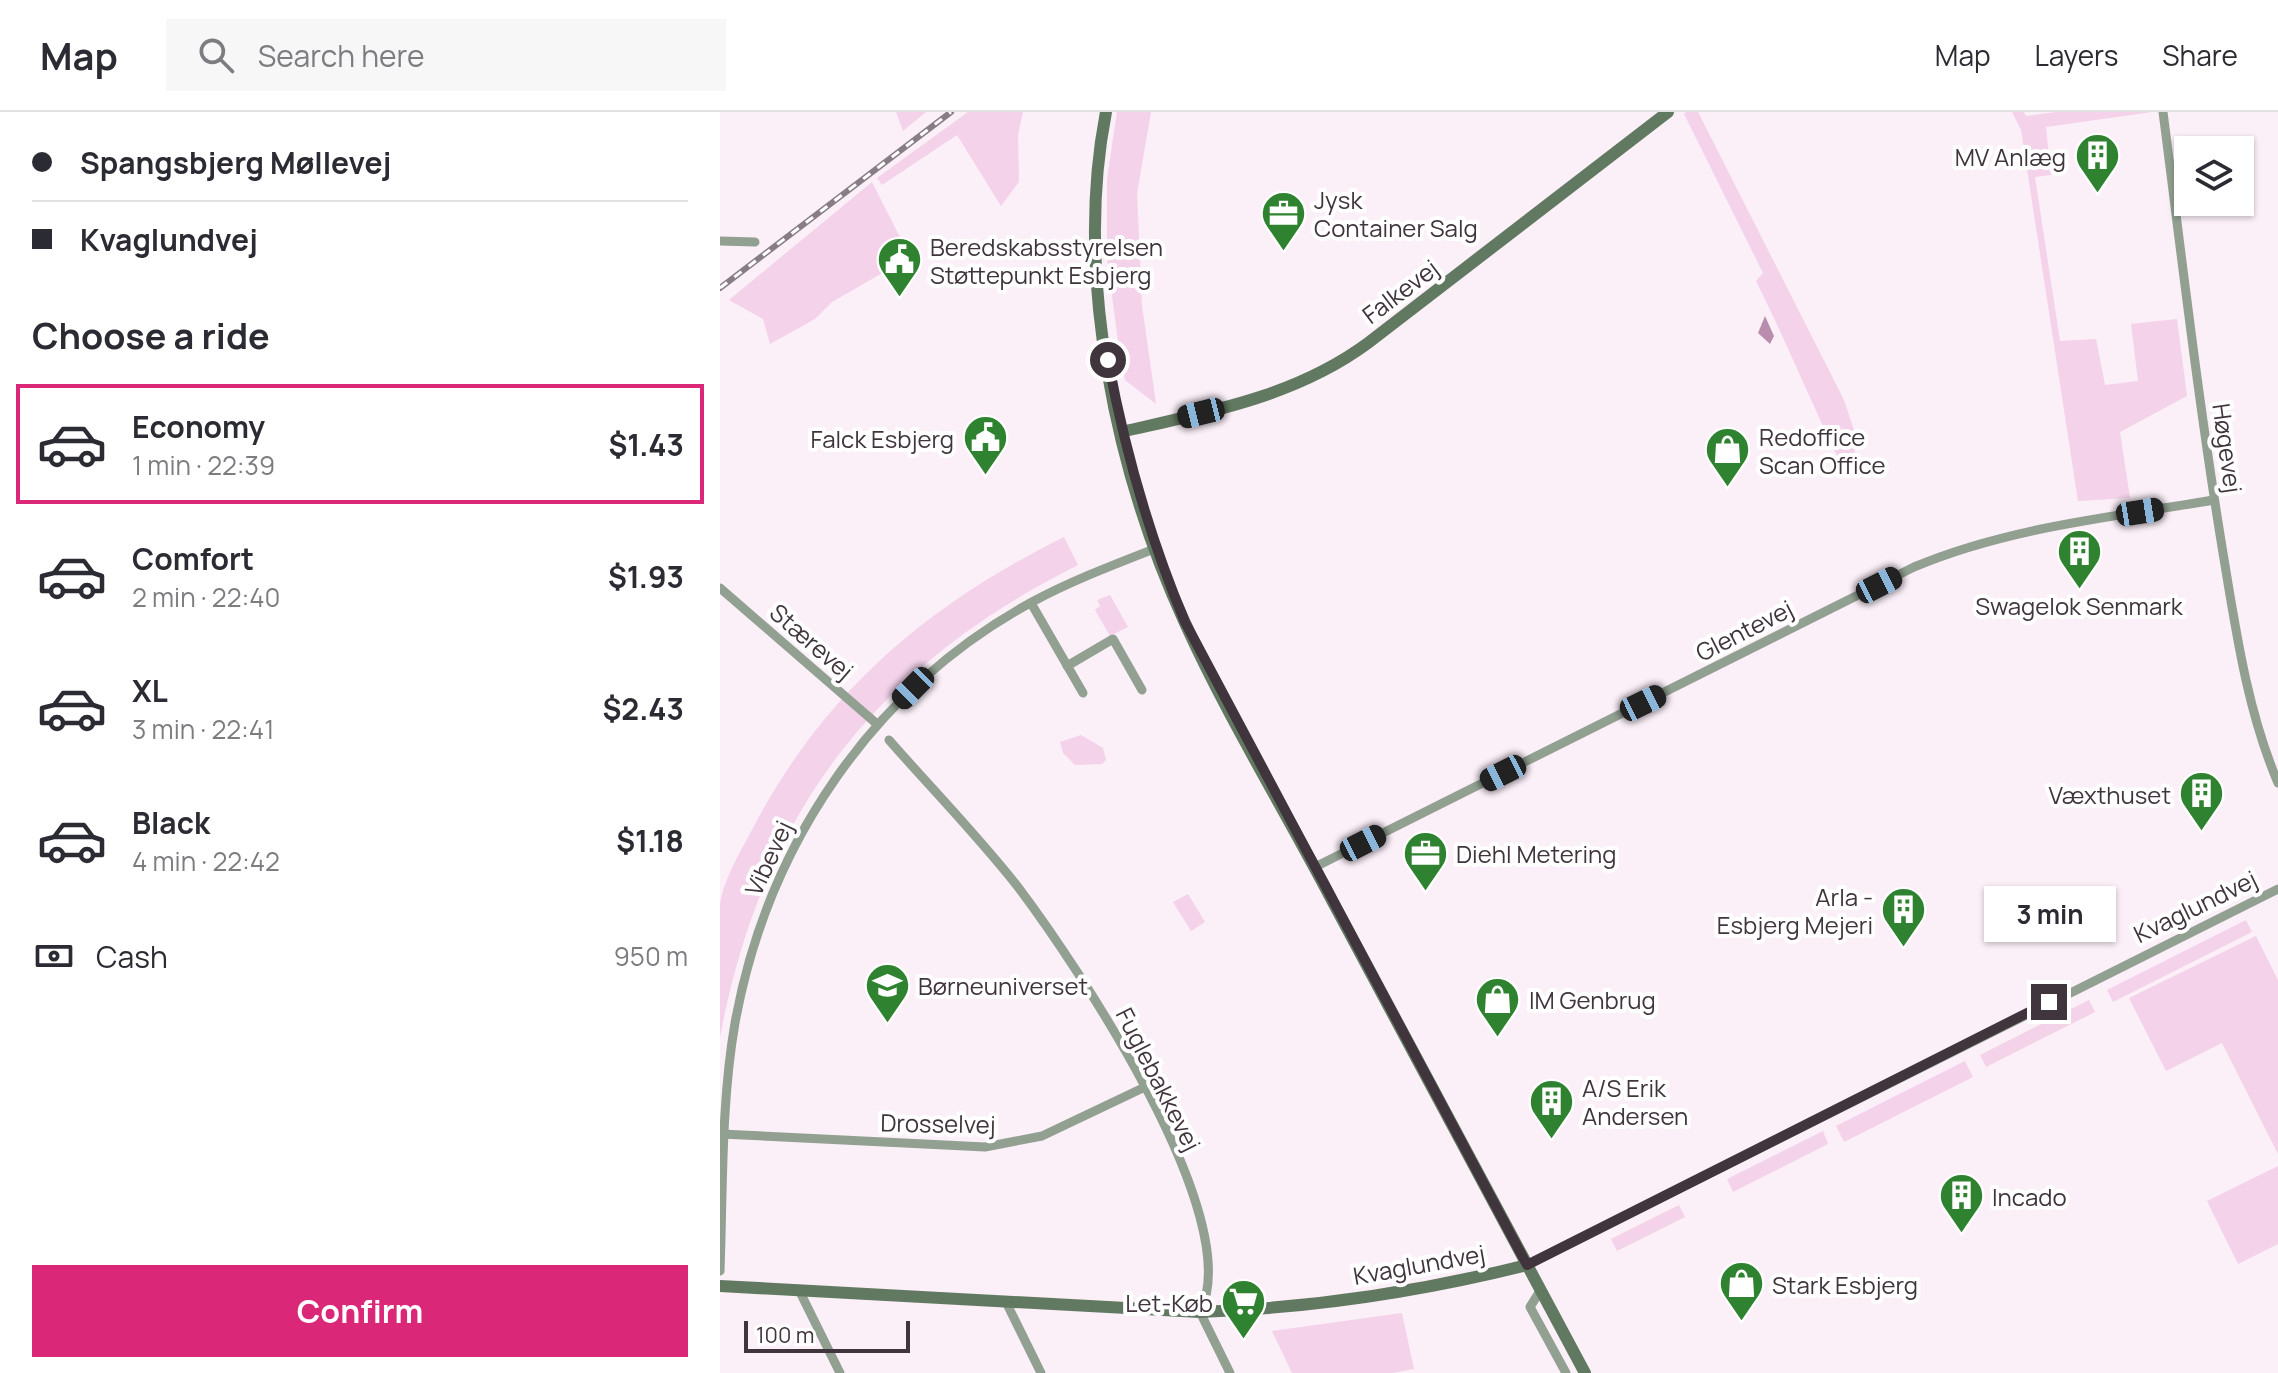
<!DOCTYPE html>
<html lang="en">
<head>
<meta charset="utf-8">
<style>
  body { margin:0; font-family:Manrope,sans-serif; background:#f7f7f7; color:#2b2b33; height:100vh; display:flex; flex-direction:column; font-size:30px; white-space:nowrap }
  * { box-sizing:border-box; margin:0 }
  p { font-size:26px; color:#7c7c81 }
  .icon { flex:none; width:44px; height:44px; fill:none; stroke:currentColor; stroke-width:2; stroke-linecap:round; stroke-linejoin:round }
  .map { position:relative; flex:1; overflow:hidden }
  .panel { display:flex; flex-direction:column; background:#fff; width:720px }
  .panel>* { flex:none }
  .top-card { display:grid; align-content:center; height:176px; padding:0 32px; background:#fff }
  .controls { position:absolute; left:1454px; top:24px; display:grid; gap:16px }
  .controls a { display:grid; place-items:center; width:80px; height:80px; border-radius:0px; background:#fff; box-shadow:0 2px 6px #0004; font-size:40px }
  .scale { position:absolute; left:24px; bottom:20px; width:166px; box-sizing:border-box; padding-left:8px; border:4px solid #41353d; border-top:0; font-size:22px; line-height:28px; white-space:nowrap; color:#41353d; -webkit-text-stroke:6px #fff; paint-order:stroke }
  .end { position:absolute; width:36px; height:36px; margin:-18px; border:10px solid #41353d; background:#fff; box-shadow:0 0 0 4px #fff }
  .from { border-radius:50% }
  .bubble { position:absolute; height:56px; border-radius:0px; background:#fff; box-shadow:0 2px 6px #0004; font-size:26px; font-weight:700; line-height:56px; text-align:center }
  .car { position:absolute; width:24px; height:48px; margin:-24px -12px; border-radius:10px; box-shadow:0 0 6px 2px #0007; background:linear-gradient(#222 24%,#8ab4d8 0 40%,#222 0 76%,#8ab4d8 0 86%,#222 0) }
  .top-card b { display:flex; align-items:center; gap:28px; height:76px; font-size:30px }
  .top-card b+b { border-top:2px solid #e1e1e2 }
  .top-card i { width:20px; height:20px; background:#2b2b33 }
  ul { padding:0; list-style:none }
  li { display:flex; align-items:center; gap:24px; height:120px; margin:0 16px 12px; padding:0 16px; border:4px solid transparent; border-radius:0px }
  li div { flex:1 }
  li b { display:block; font-size:30px }
  li em { font-style:normal; font-weight:700 }
  li.current { border-color:#db2777 }
  li>.icon { width:72px; height:72px; stroke-width:1.5 }
  h2 { padding:0 32px; font-size:36px; line-height:96px }
  .pay { display:flex; align-items:center; gap:20px; height:88px; padding:0 32px; font-size:30px }
  .pay p { margin-inline-start:auto }
  .primary-button { display:flex; gap:16px; margin-top:auto; padding:16px 32px }
  .primary-button a { flex:1; height:92px; border-radius:0px; background:#db2777; color:#fff; font-size:32px; font-weight:700; line-height:92px; text-align:center }
  header { display:flex; align-items:center; gap:48px; box-sizing:border-box; height:112px; padding:0 40px; background:#fff; border-bottom:2px solid #e1e1e2 }
  header strong { font-size:38px }
  nav { display:flex; gap:44px; margin-inline-start:auto; font-size:28px }
  .search { width:560px; height:72px; background:#f7f7f7; display:flex; align-items:center; gap:20px; box-sizing:border-box; padding:0 28px; border-radius:0px; color:#7c7c81; font-size:30px }
  main { display:flex; flex:1; min-height:0 }
  .map>svg:first-child { display:block }
  .green { fill:#f3d2ea }
  .water { fill:#b98ead }
  .lines { fill:none; stroke-linecap:round; stroke-linejoin:round }
  .street { stroke:#91a090; stroke-width:9 }
  .secondary { stroke:#627961; stroke-width:12 }
  .rail-casing { stroke:#897d85; stroke-width:6 }
  .rail { stroke:#fff; stroke-width:3; stroke-dasharray:9; stroke-linecap:butt }
  .route { stroke:#41353d; stroke-width:10 }
  .labels { text-anchor:middle; dominant-baseline:central; stroke-width:8; stroke-linejoin:round; paint-order:stroke }
  .poi-label { font-size:24px; fill:#41353d; stroke:#fff; text-anchor:start }
  .street-label { font-size:24px; fill:#41353d; stroke:#fff }
</style>
</head>
<body>
<header>
<strong>Map</strong>
<div class="search"><svg class="icon" aria-label="search" viewBox="0 0 24 24"><circle cx="10" cy="10" r="6"/><path d="M15 15l6 6"/></svg>Search here</div>
<nav><a>Map</a><a>Layers</a><a>Share</a></nav>
</header>
<main>
<section class="panel">
<div class="top-card">
<b><i class="from"></i>Spangsbjerg Møllevej</b>
<b><i></i>Kvaglundvej</b>
</div>
<h2>Choose a ride</h2>
<ul>
<li class="current"><svg class="icon" aria-label="car" viewBox="0 0 24 24"><path d="M5 17H2v-5l4-1 3-4h7l3 4 3 1v5h-3M9 17h6M6 11h13"/><circle cx="7" cy="17" r="2"/><circle cx="17" cy="17" r="2"/></svg><div><b>Economy</b><p>1 min · 22:39</p></div><em>$1.43</em></li>
<li><svg class="icon" aria-label="car" viewBox="0 0 24 24"><path d="M5 17H2v-5l4-1 3-4h7l3 4 3 1v5h-3M9 17h6M6 11h13"/><circle cx="7" cy="17" r="2"/><circle cx="17" cy="17" r="2"/></svg><div><b>Comfort</b><p>2 min · 22:40</p></div><em>$1.93</em></li>
<li><svg class="icon" aria-label="car" viewBox="0 0 24 24"><path d="M5 17H2v-5l4-1 3-4h7l3 4 3 1v5h-3M9 17h6M6 11h13"/><circle cx="7" cy="17" r="2"/><circle cx="17" cy="17" r="2"/></svg><div><b>XL</b><p>3 min · 22:41</p></div><em>$2.43</em></li>
<li><svg class="icon" aria-label="car" viewBox="0 0 24 24"><path d="M5 17H2v-5l4-1 3-4h7l3 4 3 1v5h-3M9 17h6M6 11h13"/><circle cx="7" cy="17" r="2"/><circle cx="17" cy="17" r="2"/></svg><div><b>Black</b><p>4 min · 22:42</p></div><em>$1.18</em></li>
</ul>
<div class="pay"><svg class="icon" aria-label="cash" viewBox="0 0 24 24"><path d="M3 7h18v10H3z"/><circle cx="12" cy="12" r="2"/></svg>Cash<p>950 m</p></div>
<div class="primary-button"><a>Confirm</a></div>
</section>
<div class="map">
<svg width="1558" height="1261" viewBox="0 0 1558 1261">
  <rect width="100%" height="100%" fill="#fbeff8"/>
  <g class="green">
    <polygon points="176,0 206,0 183,19"/>
    <polygon points="248,0 303,0 298,22 299,70 281,94 237,23 162,73 157,66"/>
    <polygon points="397,0 431,0 417,81 422,194 436,292 405,268 400,244 387,146 387,67"/>
    <path d="M966,0H978L1124,288L1137,327L1134,343L1119,348C1090,288 1066,229 1036,169L1043,161L964,2Z"/>
    <polygon points="1292,0 1304,0 1306,4 1336,0 1432,0 1326,15 1331,63 1315,65 1340,229 1376,227 1385,273 1418,269 1411,212 1457,207 1467,284 1400,320 1410,386 1358,389 1301,18"/>
    <polygon points="152,70 190,145 112,190 95,207 50,232 43,207 9,188"/>
    <path d="M344,425L358,453C154,555 42,701 0,925C0,882 0,834 0,792C4,766 22,737 34,714C105,579 209,492 344,425Z"/>
    <polygon points="390,483 408,515 390,524 375,498 380,494 377,488"/>
    <polygon points="361,623 383,636 386,648 382,652 355,653 343,641 340,630"/>
    <polygon points="468,782 485,810 471,819 453,790"/>
    <polygon points="1526,808 1532,820 1393,890 1387,878"/>
    <polygon points="1536,824 1558,868 1558,1042 1502,931 1446,959 1409,886"/>
    <polygon points="1369,888 1375,900 1266,955 1260,943"/>
    <polygon points="1245,949 1253,965 1124,1030 1116,1014"/>
    <polygon points="1103,1019 1108,1032 1013,1080 1007,1067"/>
    <polygon points="1558,1054 1558,1132 1518,1152 1487,1089"/>
    <polygon points="959,1093 965,1105 897,1139 891,1127"/>
    <polygon points="682,1201 694,1257 673,1261 572,1261 552,1219"/>
  </g>
  <polygon class="water" points="1045,204 1054,224 1050,232 1038,221"/>
  <g class="lines">
    <g class="street">
      <path d="M1443,0C1462,147 1479,295 1503,441C1516,519 1527,598 1558,671"/>
      <polyline points="0,129 35,130"/>
      <polyline points="0,476 157,612"/>
      <polyline points="311,491 363,581"/>
      <polyline points="347,554 393,527 422,578"/>
      <path d="M169,628C212,677 258,724 298,775C356,852 528,1107 480,1200L510,1261"/>
      <path d="M595,755L1194,455C1289,415 1393,405 1494,388"/>
      <polyline points="1,1022 265,1035 322,1024 425,975"/>
      <polyline points="807,1153 1558,777"/>
      <path d="M0,1159C3,1077 1,991 15,911C47,734 152,577 312,490C351,469 393,453 434,437"/>
      <polyline points="79,1178 120,1261"/>
      <polyline points="820,1179 810,1195 846,1261"/>
      <polyline points="286,1190 321,1261"/>
    </g>
    <g class="secondary">
      <path d="M386,0C354,163 396,361 465,511C509,608 565,698 614,792C697,949 781,1105 865,1261"/>
      <path d="M401,320C488,300 575,285 648,231L948,0"/>
      <path d="M0,1174L480,1200C591,1196 699,1180 807,1153"/>
    </g>
    <defs>
      <polyline id="rail" points="0,176 231,0"/>
    </defs>
    <use href="#rail" class="rail-casing"/>
    <use href="#rail" class="rail"/>
  </g>
  <g class="lines">
    <path class="route" d="M388,248C405,340 429,424 465,510L807,1153L1329,890"/>
  </g>
  <defs>
    <symbol id="building-pin" viewBox="-11 -11 22 30"><path d="M0 17L-7.5 6A9.5 9.5 0 1 1 7.5 6Z" fill="#2f822f" stroke="#fff"/><path d="M-4-6H4V6H1V3H-1V6H-4ZM-2.5-4.3h1.7v1.8h-1.7ZM.8-4.3h1.7v1.8H.8ZM-2.5-1h1.7V.8h-1.7ZM.8-1h1.7V.8H.8Z" fill="#fff"/></symbol>
    <symbol id="office-pin" viewBox="-11 -11 22 30"><path d="M0 17L-7.5 6A9.5 9.5 0 1 1 7.5 6Z" fill="#2f822f" stroke="#fff"/><path d="M-6-3h4V-5.5h4V-3h4V5H-6ZM-1-4.5V-3h2v-1.5ZM-6 0V1H6V0Z" fill="#fff"/></symbol>
    <symbol id="civic-pin" viewBox="-11 -11 22 30"><path d="M0 17L-7.5 6A9.5 9.5 0 1 1 7.5 6Z" fill="#2f822f" stroke="#fff"/><path d="M-.6-6.5H3V-4.5H.6V-3L4-1V1h2V6H-6V1h2V-1L-.6-3ZM-1.2 2.5V6h2.4V2.5Z" fill="#fff"/></symbol>
    <symbol id="shop-pin" viewBox="-11 -11 22 30"><path d="M0 17L-7.5 6A9.5 9.5 0 1 1 7.5 6Z" fill="#2f822f" stroke="#fff"/><path d="M-5-2.5h2.3a2.7 3.5 0 0 1 5.4 0H5L5.5 6h-11ZM-1.5-2.5h3a1.5 2.3 0 0 0-3 0Z" fill="#fff"/></symbol>
    <symbol id="school-pin" viewBox="-11 -11 22 30"><path d="M0 17L-7.5 6A9.5 9.5 0 1 1 7.5 6Z" fill="#2f822f" stroke="#fff"/><path d="M0-5L7-2L0 1L-7-2ZM-4 1L0 2.5L4 1V4Q0 6-4 4Z" fill="#fff"/></symbol>
    <symbol id="supermarket-pin" viewBox="-11 -11 22 30"><path d="M0 17L-7.5 6A9.5 9.5 0 1 1 7.5 6Z" fill="#2f822f" stroke="#fff"/><path d="M-6-5.5h2.5l.6 2H6L4.5 2H-2.5L-4.4-4H-6ZM-1.5 3.2a1.3 1.3 0 1 0 .1 0ZM3 3.2a1.3 1.3 0 1 0 .1 0Z" fill="#fff"/></symbol>
  </defs>
  <g fill-rule="evenodd">
    <use href="#building-pin" x="1352" y="18" width="51" height="69"/>
    <use href="#office-pin" x="538" y="76" width="51" height="69"/>
    <use href="#civic-pin" x="154" y="122" width="51" height="69"/>
    <use href="#civic-pin" x="240" y="300" width="51" height="69"/>
    <use href="#shop-pin" x="982" y="312" width="51" height="69"/>
    <use href="#building-pin" x="1334" y="414" width="51" height="69"/>
    <use href="#building-pin" x="1456" y="656" width="51" height="69"/>
    <use href="#office-pin" x="680" y="716" width="51" height="69"/>
    <use href="#building-pin" x="1158" y="772" width="51" height="69"/>
    <use href="#school-pin" x="142" y="848" width="51" height="69"/>
    <use href="#shop-pin" x="752" y="862" width="51" height="69"/>
    <use href="#building-pin" x="806" y="964" width="51" height="69"/>
    <use href="#building-pin" x="1216" y="1058" width="51" height="69"/>
    <use href="#shop-pin" x="996" y="1146" width="51" height="69"/>
    <use href="#supermarket-pin" x="498" y="1164" width="51" height="69"/>
  </g>
  <g class="labels">
    <g class="poi-label">
      <text x="1346" y="44" text-anchor="end">MV Anlæg</text>
      <text x="594" y="87">Jysk<tspan x="594" dy="28">Container Salg</tspan></text>
      <text x="210" y="134">Beredskabsstyrelsen<tspan x="210" dy="28">Støttepunkt Esbjerg</tspan></text>
      <text x="1039" y="324">Redoffice<tspan x="1039" dy="28">Scan Office</tspan></text>
      <text x="234" y="326" text-anchor="end">Falck Esbjerg</text>
      <text x="1359" y="493" text-anchor="middle">Swagelok Senmark</text>
      <text x="1451" y="682" text-anchor="end">Væxthuset</text>
      <text x="736" y="741">Diehl Metering</text>
      <text x="1153" y="784" text-anchor="end">Arla -<tspan x="1153" dy="28">Esbjerg Mejeri</tspan></text>
      <text x="198" y="873">Børneuniverset</text>
      <text x="809" y="887">IM Genbrug</text>
      <text x="862" y="975">A/S Erik<tspan x="862" dy="28">Andersen</tspan></text>
      <text x="1272" y="1084">Incado</text>
      <text x="1052" y="1172">Stark Esbjerg</text>
      <text x="493" y="1190" text-anchor="end">Let-Køb</text>
    </g>
    <g class="street-label">
      <text transform="translate(680 179) rotate(-37)">Falkevej</text>
      <text transform="translate(1508 336) rotate(82)">Høgevej</text>
      <text transform="translate(1024 518) rotate(-27)">Glentevej</text>
      <text transform="translate(92 529) rotate(41)">Stærevej</text>
      <text transform="translate(48 746) rotate(-65)">Vibevej</text>
      <text transform="translate(1475 794) rotate(-26)">Kvaglundvej</text>
      <text transform="translate(439 967) rotate(63)">Fuglebakkevej</text>
      <text transform="translate(218 1011) rotate(1)">Drosselvej</text>
      <text transform="translate(699 1152) rotate(-10)">Kvaglundvej</text>
    </g>
  </g>
</svg>
<div class="controls">
<a><svg class="icon" aria-label="layers" viewBox="0 0 24 24"><path d="M12 4l9 5-9 5-9-5zM3 14l9 5 9-5"/></svg></a>
</div>
<div class="scale">100 m</div>
<i class="end from" style="left:388px;top:248px"></i>
<i class="end" style="left:1329px;top:890px"></i>
<div class="bubble" style="left:1264px;top:774px;width:132px">3 min</div>
<i class="car" style="left:481px;top:301px;rotate:256deg"></i>
<i class="car" style="left:1420px;top:400px;rotate:81deg"></i>
<i class="car" style="left:1159px;top:473px;rotate:63deg"></i>
<i class="car" style="left:193px;top:576px;rotate:225deg"></i>
<i class="car" style="left:923px;top:591px;rotate:64deg"></i>
<i class="car" style="left:783px;top:661px;rotate:243deg"></i>
<i class="car" style="left:643px;top:731px;rotate:63deg"></i>
</div>
</main>
</body>
</html>
